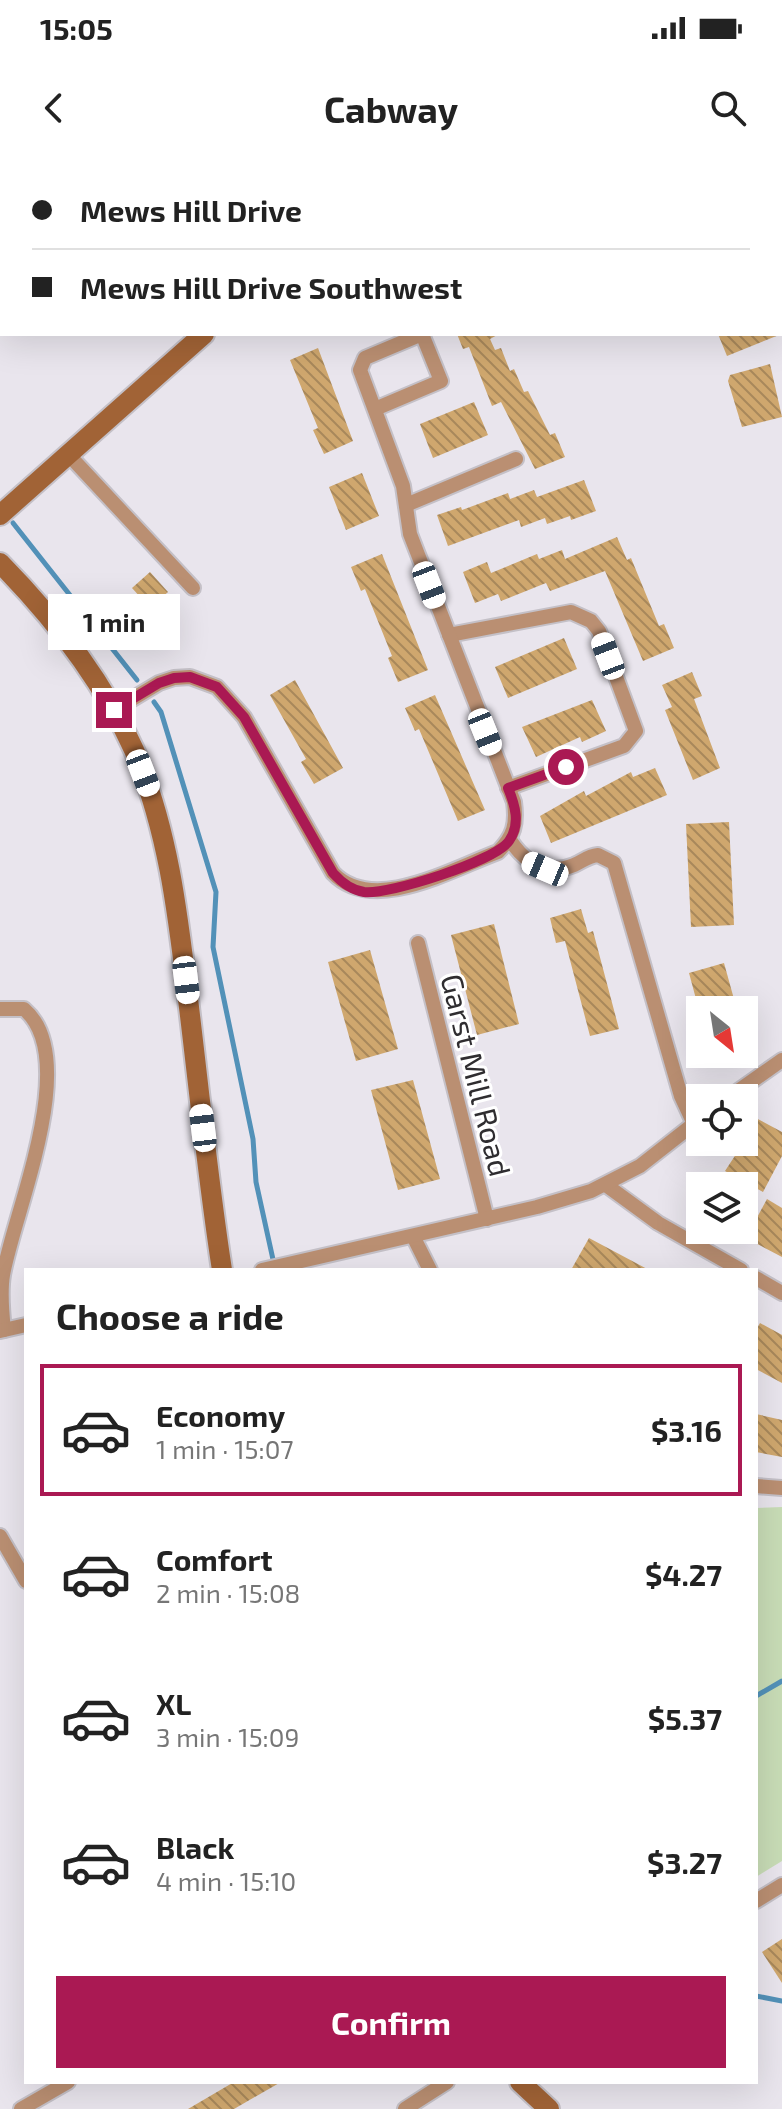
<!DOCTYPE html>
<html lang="en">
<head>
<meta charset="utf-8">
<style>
  body { margin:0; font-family:"Exo 2",sans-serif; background:#f2f2f2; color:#222; height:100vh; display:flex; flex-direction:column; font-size:30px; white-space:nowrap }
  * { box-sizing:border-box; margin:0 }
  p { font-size:26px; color:#767676 }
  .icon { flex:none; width:44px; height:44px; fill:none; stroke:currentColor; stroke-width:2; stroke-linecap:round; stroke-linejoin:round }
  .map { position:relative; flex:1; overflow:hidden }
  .panel { position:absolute; left:24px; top:1108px; width:734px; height:816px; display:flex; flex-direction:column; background:#fff; border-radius:0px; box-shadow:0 8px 32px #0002 }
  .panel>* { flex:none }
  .top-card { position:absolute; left:0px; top:0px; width:782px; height:176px; box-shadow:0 8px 32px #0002; display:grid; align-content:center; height:176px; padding:0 32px; background:#fff }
  .needle { width:52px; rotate:150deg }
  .buttons { position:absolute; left:686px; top:836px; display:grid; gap:16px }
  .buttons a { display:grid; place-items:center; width:72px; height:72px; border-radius:0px; background:#fff; box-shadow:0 8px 32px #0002; font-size:40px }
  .end { position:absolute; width:36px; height:36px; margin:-18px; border:10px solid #aa1953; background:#fff; box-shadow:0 0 0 4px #fff }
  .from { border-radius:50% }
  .bubble { position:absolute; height:56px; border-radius:0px; background:#fff; box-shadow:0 8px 32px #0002; font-size:26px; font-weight:700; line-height:56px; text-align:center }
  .car { position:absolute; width:24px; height:48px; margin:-24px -12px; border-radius:10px; box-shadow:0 0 6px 2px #0007; background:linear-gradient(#fff 24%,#345 0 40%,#fff 0 76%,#345 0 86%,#fff 0) }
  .top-card b { display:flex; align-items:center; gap:28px; height:76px; font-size:30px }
  .top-card b+b { border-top:2px solid #e0e0e0 }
  .top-card i { width:20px; height:20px; background:#222 }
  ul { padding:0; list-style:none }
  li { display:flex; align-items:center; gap:24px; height:132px; margin:0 16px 12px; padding:0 16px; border:4px solid transparent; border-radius:0px }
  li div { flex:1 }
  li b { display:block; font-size:30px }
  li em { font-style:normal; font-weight:700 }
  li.active { border-color:#aa1953 }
  li>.icon { width:72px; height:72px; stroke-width:1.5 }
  h2 { padding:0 32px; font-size:36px; line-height:96px }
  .cta { display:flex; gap:16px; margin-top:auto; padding:16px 32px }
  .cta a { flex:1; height:92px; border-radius:0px; background:#aa1953; color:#fff; font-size:32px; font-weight:700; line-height:92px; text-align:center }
  .status { display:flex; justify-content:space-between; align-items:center; height:56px; padding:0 40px; background:#fff; direction:ltr }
  .status svg { height:22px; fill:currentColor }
  header { display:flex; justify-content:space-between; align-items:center; height:104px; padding:0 32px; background:#fff; font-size:36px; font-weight:700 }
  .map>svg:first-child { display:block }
  .park { fill:#c8dcb6 }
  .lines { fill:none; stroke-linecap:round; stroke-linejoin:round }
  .stream { stroke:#5291b8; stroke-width:5 }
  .building { fill:url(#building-back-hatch) }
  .street-casing { stroke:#c4c0c7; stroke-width:18 }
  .secondary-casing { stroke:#c4c0c7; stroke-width:24 }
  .street { stroke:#ba8f72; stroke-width:14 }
  .secondary { stroke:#a16336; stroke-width:20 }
  .route { stroke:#aa1953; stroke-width:10 }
  .labels { text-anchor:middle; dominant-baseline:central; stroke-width:6; stroke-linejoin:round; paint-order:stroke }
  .street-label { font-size:30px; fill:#2f2d30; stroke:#fff }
</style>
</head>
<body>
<div class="status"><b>15:05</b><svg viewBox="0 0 49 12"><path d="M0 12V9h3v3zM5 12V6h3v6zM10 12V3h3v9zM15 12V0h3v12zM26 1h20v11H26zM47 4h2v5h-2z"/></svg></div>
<header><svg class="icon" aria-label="back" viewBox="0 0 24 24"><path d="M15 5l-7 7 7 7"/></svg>Cabway<svg class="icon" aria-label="search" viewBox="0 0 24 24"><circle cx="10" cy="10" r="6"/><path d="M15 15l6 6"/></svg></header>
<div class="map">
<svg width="782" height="1949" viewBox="0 0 782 1949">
  <defs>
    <pattern id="building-back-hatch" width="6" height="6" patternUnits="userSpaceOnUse" patternTransform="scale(2)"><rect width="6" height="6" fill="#cfa76e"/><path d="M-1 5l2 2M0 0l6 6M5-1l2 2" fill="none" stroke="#a8885b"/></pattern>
  </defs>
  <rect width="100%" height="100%" fill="#e9e5ed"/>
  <polygon class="park" points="782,1347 782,1701 756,1717 756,1348"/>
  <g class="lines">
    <g class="stream">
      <polyline points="13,363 137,520"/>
      <polyline points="154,542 161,552 216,732 213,787 253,979 256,1022 274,1104"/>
      <polyline points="756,1536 782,1521"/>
      <polyline points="756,1836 782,1841"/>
    </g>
  </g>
  <g class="building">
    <polygon points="457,174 499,174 490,179 495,190 501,188 510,211 514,209 524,232 528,231 550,275 555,273 565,297 535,309 501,242 492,246 469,187 463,189"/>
    <polygon points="718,174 779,174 779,175 727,196"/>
    <polygon points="318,188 353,281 324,294 313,270 318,268 290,200"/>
    <polygon points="770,204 782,257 742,267 728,221 730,215"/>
    <polygon points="474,242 488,275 433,298 420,264"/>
    <polygon points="362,313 379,356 346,370 329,327"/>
    <polygon points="584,320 596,351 571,360 570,356 547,364 545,358 521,367 519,360 448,386 437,355 461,347 462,350 508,333 510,339 534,330 537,337"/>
    <polygon points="617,377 627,400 631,398 659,466 664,464 674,488 643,501 605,411 550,431 546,423 501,441 498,434 475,443 463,412 487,402 491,413 537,394 539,399 562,390 565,399"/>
    <polygon points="382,394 428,510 398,522 388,498 392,496 365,429 361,431 351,407"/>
    <polygon points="150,412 168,432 150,448 132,428"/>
    <polygon points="564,478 577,509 508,538 495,507"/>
    <polygon points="692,512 702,536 694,539 720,608 693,620 665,550 672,547 662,525"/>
    <polygon points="295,520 343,608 314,624 301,602 306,599 270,535"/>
    <polygon points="435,535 485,650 458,661 419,569 415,571 405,548"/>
    <polygon points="592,540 606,571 582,582 580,577 536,597 522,567"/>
    <polygon points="655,608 667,635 551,683 540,656 584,631 586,636 631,612 633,617"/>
    <polygon points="729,662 734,765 691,767 686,664"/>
    <polygon points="581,749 588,773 593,771 619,869 590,876 565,781 556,783 550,758"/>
    <polygon points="494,764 519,864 477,875 451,775"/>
    <polygon points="370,790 398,889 356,901 328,802"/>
    <polygon points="724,803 737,850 699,850 689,813"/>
    <polygon points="413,920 440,1019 398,1030 371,930"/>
    <polygon points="754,957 782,972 782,996 763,1032 725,1011 744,982"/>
    <polygon points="767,1039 782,1048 782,1097 746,1078"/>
    <polygon points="589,1078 649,1110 571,1110"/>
    <polygon points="760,1163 782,1175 782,1223 756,1209 756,1170"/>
    <polygon points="756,1254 782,1260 782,1297 756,1292"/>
    <polygon points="782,1779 782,1823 762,1792"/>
    <polygon points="234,1922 281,1922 234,1949 188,1949"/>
  </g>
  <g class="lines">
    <defs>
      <g id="street">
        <polyline points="661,0 662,2"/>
        <polyline points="780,121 782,127"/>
        <polyline points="67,293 193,428"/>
        <polyline points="406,345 516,299"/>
        <polyline points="449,475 571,452 591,461 599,471 636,571 624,586 508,628"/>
        <path d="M114,550L159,523L174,518L190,517L217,527L244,557L333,713C373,755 452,709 498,692C514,676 517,664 514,642L410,374L403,326L360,210L365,198L422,174L441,221L375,249"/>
        <path d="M510,680C525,703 547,716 574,705C583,701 588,696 598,695L614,703L681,936L694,964"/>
        <polyline points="418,783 487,1059"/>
        <path d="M0,849H24C82,898 14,1052 3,1115C0,1133 2,1152 4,1170"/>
        <polyline points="728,938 782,900"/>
        <polyline points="606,1025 658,1063 741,1110"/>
        <polyline points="413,1076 430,1110"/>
        <polyline points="262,1110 537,1047 591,1031 640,1006 700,959"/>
        <polyline points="756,1118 782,1133"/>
        <polyline points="0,1171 26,1165"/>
        <polyline points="756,1326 782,1328"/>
        <polyline points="0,1376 26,1421"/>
        <polyline points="756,1741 782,1725"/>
        <polyline points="21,1949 68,1922"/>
        <polyline points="405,1949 447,1922"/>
      </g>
      <g id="secondary">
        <polyline points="573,2 579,0"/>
        <polyline points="0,355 204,174"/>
        <path d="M0,403C54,458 102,519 134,590C168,668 178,755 188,839C199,929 208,1020 222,1110"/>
        <polyline points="520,1922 549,1949"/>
      </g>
    </defs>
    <use href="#street" class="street-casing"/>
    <use href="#secondary" class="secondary-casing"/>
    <use href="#street" class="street"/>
    <use href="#secondary" class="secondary"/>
  </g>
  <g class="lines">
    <path class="route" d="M114,550L159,523L174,518L190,517L217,527L244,557L333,713C342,723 351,730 364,732C389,735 495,701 509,681C521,664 515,645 508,628L566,607"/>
  </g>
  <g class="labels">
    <g class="street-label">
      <text transform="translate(477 915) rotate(76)">Garst Mill Road</text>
    </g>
  </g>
</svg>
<div class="buttons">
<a><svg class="needle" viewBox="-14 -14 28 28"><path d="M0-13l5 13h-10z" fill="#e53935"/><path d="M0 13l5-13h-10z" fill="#767676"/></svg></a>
<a><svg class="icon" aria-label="locate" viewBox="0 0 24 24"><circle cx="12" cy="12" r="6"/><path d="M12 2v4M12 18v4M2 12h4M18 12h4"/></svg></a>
<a><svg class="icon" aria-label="layers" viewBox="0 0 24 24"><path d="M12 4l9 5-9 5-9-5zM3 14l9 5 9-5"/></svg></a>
</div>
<i class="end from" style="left:566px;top:607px"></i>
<i class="end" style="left:114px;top:550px"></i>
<div class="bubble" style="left:48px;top:434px;width:132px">1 min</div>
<i class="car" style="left:429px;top:425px;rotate:159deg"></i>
<i class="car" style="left:608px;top:496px;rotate:339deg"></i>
<i class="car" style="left:485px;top:572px;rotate:158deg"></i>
<i class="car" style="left:143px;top:613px;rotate:159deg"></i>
<i class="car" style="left:545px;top:709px;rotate:293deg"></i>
<i class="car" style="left:186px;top:820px;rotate:173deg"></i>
<i class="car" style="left:203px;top:968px;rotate:353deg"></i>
<div class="top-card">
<b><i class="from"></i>Mews Hill Drive</b>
<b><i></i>Mews Hill Drive Southwest</b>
</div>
<section class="panel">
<h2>Choose a ride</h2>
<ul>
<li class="active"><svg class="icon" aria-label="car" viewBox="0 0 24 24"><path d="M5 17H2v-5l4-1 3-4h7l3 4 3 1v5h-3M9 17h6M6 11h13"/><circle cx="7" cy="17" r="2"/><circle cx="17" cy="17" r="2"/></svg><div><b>Economy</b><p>1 min · 15:07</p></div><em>$3.16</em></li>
<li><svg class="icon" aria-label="car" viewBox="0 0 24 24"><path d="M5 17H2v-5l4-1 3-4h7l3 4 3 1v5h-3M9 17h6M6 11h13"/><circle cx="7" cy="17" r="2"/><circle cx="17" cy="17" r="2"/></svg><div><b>Comfort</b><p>2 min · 15:08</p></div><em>$4.27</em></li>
<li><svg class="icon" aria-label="car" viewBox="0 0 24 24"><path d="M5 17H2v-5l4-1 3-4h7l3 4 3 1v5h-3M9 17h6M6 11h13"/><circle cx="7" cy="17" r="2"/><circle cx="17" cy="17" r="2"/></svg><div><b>XL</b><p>3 min · 15:09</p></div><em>$5.37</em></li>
<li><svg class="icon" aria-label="car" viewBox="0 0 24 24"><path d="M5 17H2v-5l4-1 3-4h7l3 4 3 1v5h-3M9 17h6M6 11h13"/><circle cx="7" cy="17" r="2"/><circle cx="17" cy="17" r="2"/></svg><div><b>Black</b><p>4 min · 15:10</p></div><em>$3.27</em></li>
</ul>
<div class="cta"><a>Confirm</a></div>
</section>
</div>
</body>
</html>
